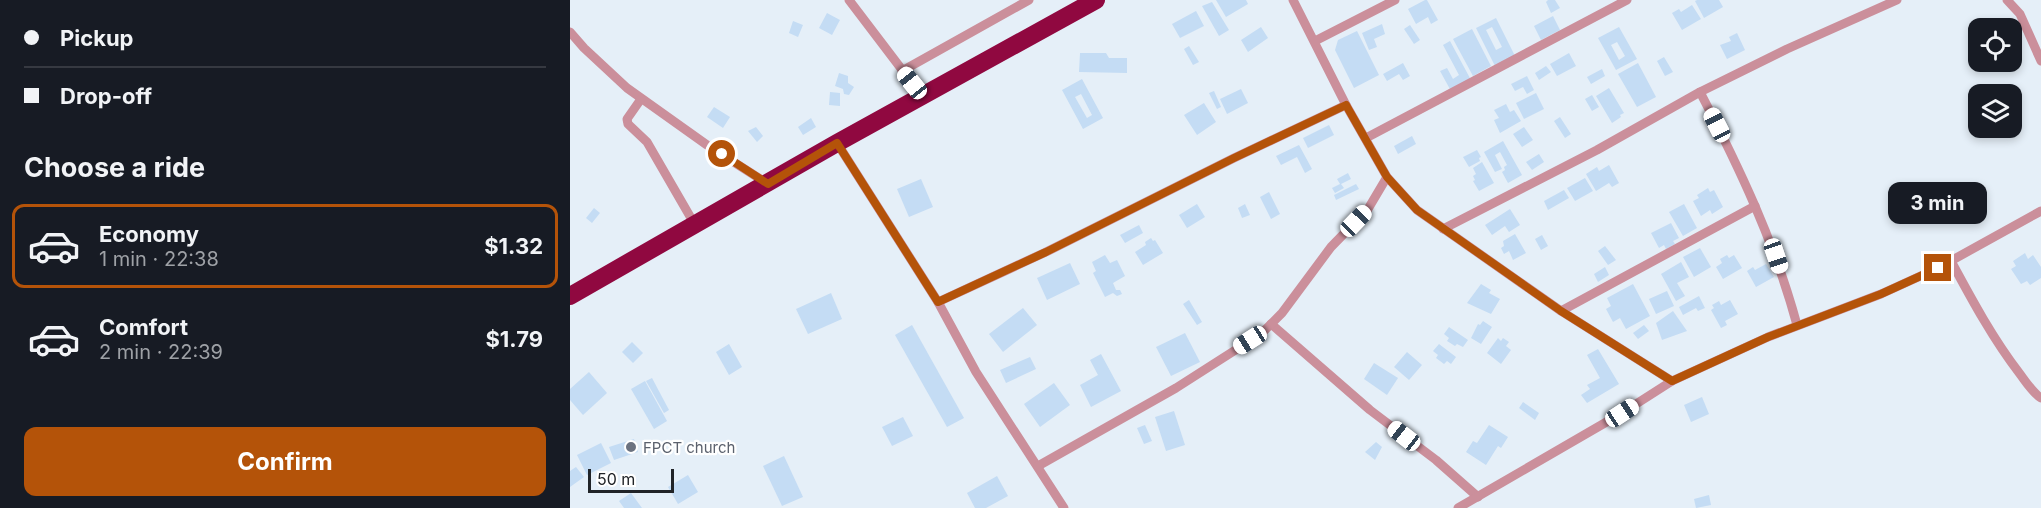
<!DOCTYPE html>
<html lang="en">
<head>
<meta charset="utf-8">
<style>
  body { margin:0; font-family:Inter,sans-serif; background:#242831; color:#f1f3f6; height:100vh; display:flex; flex-direction:column; font-size:22px; white-space:nowrap }
  * { box-sizing:border-box; margin:0 }
  p { font-size:20px; color:#9ea1a6 }
  .icon { flex:none; width:33px; height:33px; fill:none; stroke:currentColor; stroke-width:2; stroke-linecap:round; stroke-linejoin:round }
  .map { position:relative; flex:1; overflow:hidden }
  .side { display:flex; flex-direction:column; background:#171b24; width:570px }
  .side>* { flex:none }
  .hud { display:grid; align-content:center; height:132px; padding:0 24px; background:#171b24 }
  .fabs { position:absolute; left:1398px; top:18px; display:grid; gap:12px }
  .fabs a { display:grid; place-items:center; width:54px; height:54px; border-radius:12px; background:#171b24; box-shadow:0 3px 9px #0003; font-size:30px }
  .scale { position:absolute; left:18px; bottom:15px; width:86px; box-sizing:border-box; padding-left:6px; border:3px solid #212428; border-top:0; font-size:16px; line-height:21px; white-space:nowrap; color:#212428; -webkit-text-stroke:4px #fff; paint-order:stroke }
  .end { position:absolute; width:27px; height:27px; margin:-14px; border:8px solid #b45309; background:#fff; box-shadow:0 0 0 3px #fff }
  .from { border-radius:50% }
  .bubble { position:absolute; height:42px; border-radius:12px; background:#171b24; box-shadow:0 3px 9px #0003; font-size:20px; font-weight:700; line-height:42px; text-align:center }
  .car { position:absolute; width:18px; height:36px; margin:-18px -9px; border-radius:8px; box-shadow:0 0 4px 2px #0007; background:linear-gradient(#fff 24%,#345 0 40%,#fff 0 76%,#345 0 86%,#fff 0) }
  .hud b { display:flex; align-items:center; gap:21px; height:57px; font-size:22px }
  .hud b+b { border-top:2px solid #363941 }
  .hud i { width:15px; height:15px; background:#f1f3f6 }
  ul { padding:0; list-style:none }
  li { display:flex; align-items:center; gap:18px; height:84px; margin:0 12px 9px; padding:0 12px; border:3px solid transparent; border-radius:12px }
  li div { flex:1 }
  li b { display:block; font-size:22px }
  li em { font-style:normal; font-weight:700 }
  li.on { border-color:#b45309 }
  li>.icon { width:54px; height:54px; stroke-width:1.5 }
  h2 { padding:0 24px; font-size:27px; line-height:72px }
  .primary-button { display:flex; gap:12px; margin-top:auto; padding:12px 24px }
  .primary-button a { flex:1; height:69px; border-radius:12px; background:#b45309; color:#fff; font-size:24px; font-weight:700; line-height:69px; text-align:center }
  main { display:flex; flex:1; min-height:0 }
  .map>svg:first-child { display:block }
  .building { fill:#c4dcf4; fill-rule:evenodd }
  .lines { fill:none; stroke-linecap:round; stroke-linejoin:round }
  .street { stroke:#cb8f9b; stroke-width:9 }
  .highway { stroke:#900840; stroke-width:18 }
  .route { stroke:#b45309; stroke-width:8 }
  .worship-dot { fill:#6b7280; stroke:#fff; stroke-width:2 }
  .labels { text-anchor:middle; dominant-baseline:central; stroke-width:4.5; stroke-linejoin:round; paint-order:stroke }
  .worship-label { font-size:15px; fill:#5b616d; stroke:#fff; text-anchor:start }
</style>
</head>
<body>
<main>
<section class="side">
<div class="hud">
<b><i class="from"></i>Pickup</b>
<b><i></i>Drop-off</b>
</div>
<h2>Choose a ride</h2>
<ul>
<li class="on"><svg class="icon" aria-label="car" viewBox="0 0 24 24"><path d="M5 17H2v-5l4-1 3-4h7l3 4 3 1v5h-3M9 17h6M6 11h13"/><circle cx="7" cy="17" r="2"/><circle cx="17" cy="17" r="2"/></svg><div><b>Economy</b><p>1 min · 22:38</p></div><em>$1.32</em></li>
<li><svg class="icon" aria-label="car" viewBox="0 0 24 24"><path d="M5 17H2v-5l4-1 3-4h7l3 4 3 1v5h-3M9 17h6M6 11h13"/><circle cx="7" cy="17" r="2"/><circle cx="17" cy="17" r="2"/></svg><div><b>Comfort</b><p>2 min · 22:39</p></div><em>$1.79</em></li>
</ul>
<div class="primary-button"><a>Confirm</a></div>
</section>
<div class="map">
<svg width="1471" height="508" viewBox="0 0 1471 508">
  <rect width="100%" height="100%" fill="#e5eff8"/>
  <g class="building">
    <polygon points="646,0 676,0 678,4 656,17"/>
    <polygon points="855,0 857,0 868,20 861,24 858,17 846,24 838,9"/>
    <polygon points="978,0 985,0 990,8 981,13 976,2"/>
    <polygon points="1127,0 1149,0 1153,7 1134,18 1125,1"/>
    <polygon points="642,2 659,30 649,36 632,6"/>
    <polygon points="1122,5 1131,19 1112,30 1102,13 1109,9 1111,12"/>
    <polygon points="626,11 634,26 610,38 602,24"/>
    <polygon points="257,13 270,20 262,35 249,28"/>
    <polygon points="983,16 990,30 971,40 964,26"/>
    <path d="M926,18L945,56L925,66L906,28ZM922,27L932,47L926,50L916,30Z"/>
    <polygon points="223,21 233,25 228,37 219,33"/>
    <polygon points="812,24 815,34 804,39 807,47 799,50 792,33"/>
    <polygon points="840,25 850,40 844,44 834,29"/>
    <polygon points="691,27 698,38 678,52 671,40"/>
    <path d="M1049,27L1067,59L1046,70L1028,38ZM1047,42L1055,56L1049,60L1041,45Z"/>
    <polygon points="902,29 921,66 903,76 883,39"/>
    <polygon points="787,31 809,75 784,88 765,50 768,40"/>
    <polygon points="1167,33 1175,50 1157,59 1150,45 1161,41 1159,37"/>
    <polygon points="880,41 901,80 881,91 870,71 877,68 883,79 889,75 873,45"/>
    <polygon points="619,46 629,62 623,65 614,49"/>
    <polygon points="510,53 536,53 539,58 557,58 557,73 509,72"/>
    <polygon points="999,53 1006,66 987,76 980,64"/>
    <polygon points="1094,57 1103,72 1095,76 1087,61"/>
    <polygon points="833,63 840,76 833,80 829,74 817,81 813,74"/>
    <polygon points="1068,63 1086,97 1067,107 1048,74"/>
    <polygon points="976,66 981,72 969,80 965,73"/>
    <polygon points="1032,69 1035,76 1021,84 1017,77"/>
    <polygon points="269,73 278,76 278,83 284,87 279,95 274,94 273,89 265,86"/>
    <polygon points="957,76 964,90 957,94 953,87 945,91 941,84"/>
    <path d="M512,79L533,118L513,129L492,90ZM511,94L522,115L517,118L505,97Z"/>
    <polygon points="1039,88 1054,113 1050,115 1051,117 1042,123 1026,96"/>
    <polygon points="671,89 678,103 657,114 650,99"/>
    <polygon points="644,91 651,107 647,109 639,93"/>
    <polygon points="260,92 270,93 270,106 259,105"/>
    <polygon points="966,93 974,109 954,119 946,103"/>
    <polygon points="1022,95 1029,107 1022,111 1015,99"/>
    <polygon points="634,103 646,122 627,135 614,115"/>
    <polygon points="936,104 940,112 944,110 951,121 930,133 924,120 929,118 924,110"/>
    <polygon points="144,107 160,117 153,128 137,117"/>
    <polygon points="990,117 1001,134 995,138 984,121"/>
    <polygon points="241,118 246,127 233,135 228,127"/>
    <polygon points="759,125 764,135 738,148 733,138"/>
    <polygon points="186,127 193,136 187,142 178,131"/>
    <polygon points="954,127 963,140 952,147 943,134"/>
    <polygon points="842,136 846,144 828,154 824,146"/>
    <polygon points="933,141 952,175 938,183 932,172 935,170 934,167 937,165 930,152 925,155 932,169 925,172 914,152"/>
    <polygon points="729,145 742,169 735,173 727,157 711,165 706,156"/>
    <polygon points="907,150 911,157 909,158 910,161 899,167 893,157"/>
    <polygon points="969,154 974,162 962,170 956,162"/>
    <polygon points="912,162 924,183 909,191 903,181 905,180 903,176 906,174 903,168"/>
    <polygon points="1039,165 1049,183 1042,187 1039,183 1026,191 1016,174 1027,167 1029,171"/>
    <polygon points="778,173 781,179 771,184 774,188 765,193 762,188 770,184 767,179"/>
    <polygon points="1015,178 1023,191 1005,201 997,188"/>
    <polygon points="351,179 363,207 339,217 327,189"/>
    <polygon points="786,184 789,189 766,200 764,195"/>
    <polygon points="1138,188 1140,192 1144,190 1153,207 1142,214 1140,210 1131,216 1123,201 1129,198 1127,195"/>
    <polygon points="994,190 999,198 978,210 974,201"/>
    <polygon points="699,192 710,214 701,219 690,197"/>
    <polygon points="627,204 635,217 617,228 609,215"/>
    <polygon points="675,204 680,215 672,218 668,208"/>
    <polygon points="1114,204 1127,228 1113,236 1099,212"/>
    <polygon points="24,208 30,213 22,223 16,218"/>
    <polygon points="940,209 950,225 939,232 935,226 922,235 915,225"/>
    <polygon points="1101,223 1109,238 1103,241 1105,244 1096,249 1094,245 1089,248 1081,233"/>
    <polygon points="569,225 573,233 555,243 550,235"/>
    <polygon points="945,234 956,253 943,260 939,251 934,254 931,248 934,246 933,241"/>
    <polygon points="972,235 978,246 971,250 965,239"/>
    <polygon points="581,238 583,241 585,240 593,253 573,265 565,252 576,245 575,242"/>
    <polygon points="1035,246 1046,260 1038,265 1028,251"/>
    <polygon points="1130,248 1141,267 1124,277 1113,257"/>
    <polygon points="1455,253 1458,259 1463,255 1471,267 1471,278 1460,285 1457,281 1451,284 1441,269 1446,266 1443,261"/>
    <polygon points="535,255 540,263 547,260 555,276 543,283 546,290 550,290 552,294 547,296 543,293 535,297 523,273 526,271 522,262"/>
    <polygon points="1157,255 1159,258 1164,255 1172,268 1153,279 1146,267 1152,263 1150,259"/>
    <polygon points="1111,262 1119,277 1107,283 1115,296 1106,301 1091,274"/>
    <polygon points="500,263 510,284 477,300 467,278"/>
    <polygon points="1196,264 1204,277 1186,287 1177,271 1183,267 1185,270"/>
    <polygon points="1035,267 1039,275 1028,282 1024,274"/>
    <polygon points="911,284 921,290 919,293 930,299 921,314 897,303"/>
    <polygon points="1063,284 1080,316 1056,329 1050,318 1043,322 1036,309 1041,306 1037,298"/>
    <polygon points="1097,291 1104,306 1086,314 1079,299"/>
    <polygon points="261,293 272,319 238,334 226,309"/>
    <polygon points="1129,296 1135,308 1128,311 1126,308 1113,315 1109,307"/>
    <polygon points="619,300 632,322 627,325 613,304"/>
    <polygon points="1160,300 1168,314 1155,321 1157,325 1151,328 1141,310 1144,308 1142,305 1149,301 1151,305"/>
    <polygon points="453,308 467,325 433,352 419,334"/>
    <polygon points="1103,311 1117,331 1092,340 1086,323"/>
    <polygon points="913,321 922,327 911,344 901,338 908,324 910,325"/>
    <polygon points="342,325 394,418 377,427 325,335"/>
    <polygon points="1074,325 1079,331 1068,339 1063,333"/>
    <polygon points="879,327 898,340 893,347 887,344 885,346 877,341 879,338 874,334"/>
    <polygon points="615,333 630,362 601,376 586,347"/>
    <polygon points="928,338 931,341 933,338 939,342 936,346 941,350 931,364 917,353"/>
    <polygon points="62,342 73,353 63,363 52,352"/>
    <polygon points="159,344 172,367 159,375 146,352"/>
    <polygon points="869,344 886,357 881,364 877,361 874,364 866,358 868,355 863,351"/>
    <polygon points="1028,349 1049,384 1017,403 1011,395 1020,389 1017,385 1030,378 1017,355"/>
    <polygon points="837,352 852,365 839,380 824,367"/>
    <polygon points="531,354 551,391 521,407 510,385 528,375 520,360"/>
    <polygon points="460,357 466,369 436,383 430,370"/>
    <polygon points="804,363 828,378 817,395 794,379"/>
    <polygon points="19,372 37,393 13,415 0,400 0,389"/>
    <polygon points="82,378 99,410 94,413 76,381"/>
    <polygon points="75,381 97,421 84,429 61,389"/>
    <polygon points="484,383 500,405 470,427 454,404"/>
    <polygon points="1132,397 1139,414 1121,422 1114,405"/>
    <polygon points="953,402 969,413 965,420 949,408"/>
    <polygon points="604,411 615,445 596,451 585,417"/>
    <polygon points="333,417 343,436 322,446 312,427"/>
    <polygon points="575,425 582,441 574,444 567,428"/>
    <polygon points="919,425 938,437 931,448 928,446 916,465 896,452 903,441 907,443"/>
    <polygon points="64,439 68,452 44,460 39,447"/>
    <polygon points="806,442 812,447 805,460 795,452"/>
    <polygon points="31,443 41,463 17,475 7,455"/>
    <polygon points="214,456 233,497 212,506 193,466"/>
    <polygon points="6,467 14,477 0,487 0,471"/>
    <polygon points="118,475 128,492 108,504 98,487"/>
    <polygon points="427,476 438,496 416,508 405,508 397,493"/>
    <polygon points="61,493 72,508 54,508 49,501"/>
    <polygon points="1139,495 1141,505 1126,508 1124,499"/>
  </g>
  <g class="lines">
    <g class="street">
      <polyline points="279,0 352,96"/>
      <polyline points="723,0 776,105 817,177 847,210 991,311 1102,381"/>
      <polyline points="1437,0 1450,14 1471,61"/>
      <polyline points="0,32 14,48 57,88 137,145 198,184"/>
      <polyline points="745,41 825,0"/>
      <polyline points="332,71 459,0"/>
      <path d="M1130,92C1169,167 1205,243 1227,325"/>
      <polyline points="71,99 57,119 58,124 77,142 125,225"/>
      <polyline points="796,138 1057,0"/>
      <polyline points="267,143 368,302 406,372 494,508"/>
      <polyline points="873,229 1027,150 1130,92 1217,49 1327,0"/>
      <path d="M1381,261C1402,300 1423,339 1450,374C1456,382 1463,393 1471,398"/>
      <polyline points="368,302 476,252 664,158 776,105"/>
      <polyline points="991,311 1185,206"/>
      <polyline points="701,324 800,410 866,460 908,497"/>
      <polyline points="468,466 606,388 692,333 712,313 761,247 798,209 817,177"/>
      <polyline points="888,508 1052,413 1102,381 1198,337 1311,294 1368,268 1471,211"/>
    </g>
    <polyline class="highway" points="0,296 267,143 526,0"/>
  </g>
  <g class="lines">
    <polyline class="route" points="152,154 198,184 267,143 368,302 476,252 664,158 776,105 817,177 847,210 991,311 1102,381 1198,337 1311,294 1368,268"/>
  </g>
  <circle class="worship-dot" cx="61" cy="447" r="6"/>
  <g class="labels">
    <g class="worship-label">
      <text x="73" y="447">FPCT church</text>
    </g>
  </g>
</svg>
<div class="fabs">
<a><svg class="icon" aria-label="locate" viewBox="0 0 24 24"><circle cx="12" cy="12" r="6"/><path d="M12 2v4M12 18v4M2 12h4M18 12h4"/></svg></a>
<a><svg class="icon" aria-label="layers" viewBox="0 0 24 24"><path d="M12 4l9 5-9 5-9-5zM3 14l9 5 9-5"/></svg></a>
</div>
<div class="scale">50 m</div>
<i class="end from" style="left:152px;top:154px"></i>
<i class="end" style="left:1368px;top:268px"></i>
<div class="bubble" style="left:1318px;top:182px;width:99px">3 min</div>
<i class="car" style="left:342px;top:83px;rotate:321deg"></i>
<i class="car" style="left:1147px;top:125px;rotate:333deg"></i>
<i class="car" style="left:786px;top:221px;rotate:44deg"></i>
<i class="car" style="left:1206px;top:256px;rotate:161deg"></i>
<i class="car" style="left:680px;top:340px;rotate:238deg"></i>
<i class="car" style="left:1052px;top:413px;rotate:57deg"></i>
<i class="car" style="left:834px;top:436px;rotate:308deg"></i>
</div>
</main>
</body>
</html>
